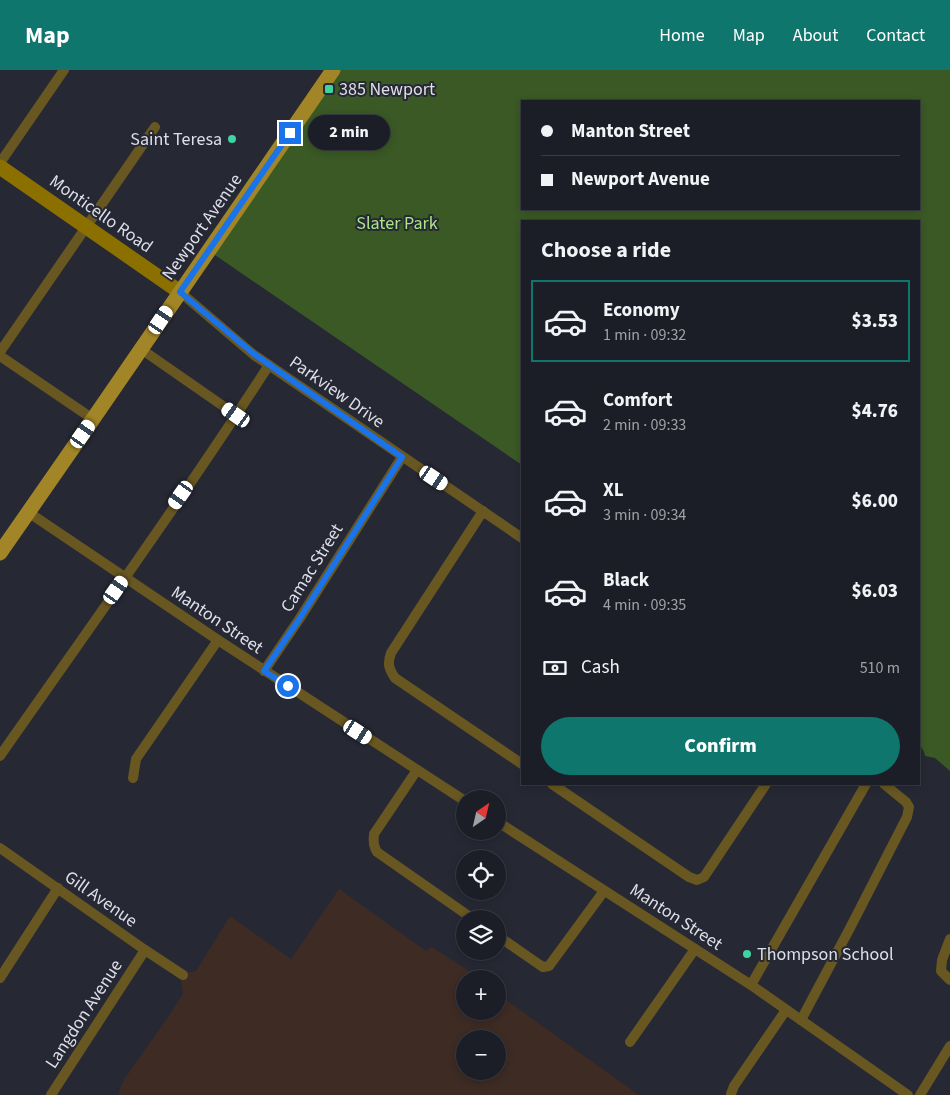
<!DOCTYPE html>
<html lang="en">
<head>
<meta charset="utf-8">
<style>
  body { margin:0; font-family:"Source Sans 3",sans-serif; background:#292b33; color:#f1f3f6; height:100vh; display:flex; flex-direction:column; font-size:19px; white-space:nowrap }
  * { box-sizing:border-box; margin:0 }
  p { font-size:16px; color:#a0a2a7 }
  .icon { flex:none; width:28px; height:28px; fill:none; stroke:currentColor; stroke-width:2; stroke-linecap:round; stroke-linejoin:round }
  .map { position:relative; flex:1; overflow:hidden }
  .sheet { position:absolute; left:521px; top:150px; width:399px; height:565px; display:flex; flex-direction:column; background:#1c1e27; border-radius:0px; box-shadow:0 2px 8px #0003,0 0 0 1px #3a3c44 }
  .sheet>* { flex:none }
  .banner { position:absolute; left:521px; top:30px; width:399px; height:110px; border-radius:0px; box-shadow:0 2px 8px #0003,0 0 0 1px #3a3c44; display:grid; align-content:center; height:110px; padding:0 20px; background:#1c1e27 }
  .needle { width:32px; rotate:34deg }
  .buttons { position:absolute; left:456px; top:720px; display:grid; gap:10px }
  .buttons a { display:grid; place-items:center; width:50px; height:50px; border-radius:50%; background:#1c1e27; box-shadow:0 2px 8px #0003,0 0 0 1px #3a3c44; font-size:25px }
  .end { position:absolute; width:22px; height:22px; margin:-11px; border:6px solid #1a73e8; background:#fff; box-shadow:0 0 0 2px #fff }
  .from { border-radius:50% }
  .bubble { position:absolute; height:35px; border-radius:18px; background:#1c1e27; box-shadow:0 2px 8px #0003,0 0 0 1px #3a3c44; font-size:16px; font-weight:800; line-height:35px; text-align:center }
  .car { position:absolute; width:15px; height:30px; margin:-15px -8px; border-radius:6px; box-shadow:0 0 4px 1px #0007; background:linear-gradient(#fff 24%,#345 0 40%,#fff 0 76%,#345 0 86%,#fff 0) }
  .banner b { display:flex; align-items:center; gap:18px; height:48px; font-size:19px }
  .banner b+b { border-top:1px solid #3a3c44 }
  .banner i { width:12px; height:12px; background:#f1f3f6 }
  ul { padding:0; list-style:none }
  li { display:flex; align-items:center; gap:15px; height:82px; margin:0 10px 8px; padding:0 10px; border:2px solid transparent; border-radius:0px }
  li div { flex:1 }
  li b { display:block; font-size:19px }
  li em { font-style:normal; font-weight:800 }
  li.current { border-color:#0f766e }
  li>.icon { width:45px; height:45px; stroke-width:1.5 }
  h2 { padding:0 20px; font-size:22px; line-height:60px }
  .pay { display:flex; align-items:center; gap:12px; height:55px; padding:0 20px; font-size:19px }
  .pay p { margin-inline-start:auto }
  .button { display:flex; gap:10px; margin-top:auto; padding:10px 20px }
  .button a { flex:1; height:58px; border-radius:30px; background:#0f766e; color:#fff; font-size:20px; font-weight:800; line-height:58px; text-align:center }
  header { display:flex; align-items:center; gap:30px; box-sizing:border-box; height:70px; padding:0 25px; background:#0f766e; color:#fff }
  header strong { font-size:24px }
  nav { display:flex; gap:28px; margin-inline-start:auto; font-size:18px }
  .map>svg:first-child { display:block }
  .industrial { fill:#3d2b24; fill-rule:evenodd }
  .green { fill:#3a5924; fill-rule:evenodd }
  .lines { fill:none; stroke-linecap:round; stroke-linejoin:round }
  .street { stroke:#685721; stroke-width:10 }
  .secondary { stroke:#8b7000; stroke-width:15 }
  .primary { stroke:#a18526; stroke-width:15 }
  .route { stroke:#1a73e8; stroke-width:6 }
  .poi-dot { fill:#3ed4a2; stroke:#262834; stroke-width:2 }
  .labels { text-anchor:middle; dominant-baseline:central; stroke-width:4; stroke-linejoin:round; paint-order:stroke }
  .poi-label { font-size:18px; fill:#dedfe8; stroke:#262834; text-anchor:start }
  .street-label { font-size:18px; fill:#dedfe8; stroke:#262834 }
  .park-label { font-size:18px; fill:#aae485; stroke:#262834 }
</style>
</head>
<body>
<header>
<strong>Map</strong>
<nav><a>Home</a><a>Map</a><a>About</a><a>Contact</a></nav>
</header>
<div class="map">
<svg width="950" height="1025" viewBox="0 0 950 1025">
  <rect width="100%" height="100%" fill="#262834"/>
  <path class="industrial" d="M339,819L426,881L432,877L472,903L474,907L476,909H465V941H498V919L502,920V927L639,1025H118L121,1016L125,1008L166,950L183,924L180,904L196,901L230,846L291,889ZM465,969H498V1001H465Z"/>
  <path class="green" d="M334,0H950V701L935,688L925,686L924,682L919,673V151H522V395L209,181ZM522,31H919V139H522Z"/>
  <g class="lines">
    <g class="street">
      <polyline points="0,93 64,0"/>
      <polyline points="180,222 254,285 522,468"/>
      <polyline points="141,279 236,345"/>
      <polyline points="0,282 155,57"/>
      <polyline points="0,286 93,349"/>
      <path d="M483,441L391,583C387,594 389,599 395,608L522,694"/>
      <polyline points="28,442 218,570 465,731"/>
      <polyline points="264,601 300,548 402,387"/>
      <path d="M0,686C91,556 183,428 269,295"/>
      <path d="M417,700L374,764C373,771 373,776 377,782L473,849"/>
      <polyline points="133,708 136,689 218,570"/>
      <polyline points="552,714 689,807 697,810 704,807 766,714"/>
      <polyline points="498,752 751,915 908,1025"/>
      <polyline points="0,778 145,880 183,905"/>
      <polyline points="498,866 537,893 543,897 549,896 604,821"/>
      <polyline points="950,869 942,890 941,901 950,910"/>
      <polyline points="0,908 58,818"/>
      <polyline points="751,915 866,714"/>
      <polyline points="801,950 850,858 907,747 909,737 906,732 884,714"/>
      <polyline points="630,972 695,879"/>
      <polyline points="51,1025 145,880"/>
      <polyline points="731,1025 731,1024 734,1016 786,940"/>
      <polyline points="920,1025 950,976"/>
    </g>
    <polyline class="secondary" points="0,97 180,222"/>
    <polyline class="primary" points="0,483 93,349 333,0"/>
  </g>
  <g class="lines">
    <polyline class="route" points="288,616 264,601 300,548 402,387 254,284 180,222 290,63"/>
  </g>
  <g class="poi-dot">
    <rect x="324" y="14" width="10" height="10" rx="2.5"/>
    <circle cx="232" cy="69" r="5"/>
    <circle cx="747" cy="884" r="5"/>
  </g>
  <g class="labels">
    <g class="poi-label">
      <text x="339" y="19">385 Newport</text>
      <text x="222" y="69" text-anchor="end">Saint Teresa</text>
      <text x="757" y="884">Thompson School</text>
    </g>
    <g class="street-label">
      <text transform="translate(101 144) rotate(35)">Monticello Road</text>
      <text transform="translate(202 157) rotate(-55)">Newport Avenue</text>
      <text transform="translate(337 322) rotate(35)">Parkview Drive</text>
      <text transform="translate(312 498) rotate(-58)">Camac Street</text>
      <text transform="translate(217 550) rotate(34)">Manton Street</text>
      <text transform="translate(101 829) rotate(35)">Gill Avenue</text>
      <text transform="translate(676 847) rotate(33)">Manton Street</text>
      <text transform="translate(84 944) rotate(-57)">Langdon Avenue</text>
    </g>
    <g class="park-label">
      <text x="397" y="153">Slater Park</text>
    </g>
  </g>
</svg>
<div class="buttons">
<a><svg class="needle" viewBox="-14 -14 28 28"><path d="M0-13l5 13h-10z" fill="#e53935"/><path d="M0 13l5-13h-10z" fill="#a0a2a7"/></svg></a>
<a><svg class="icon" aria-label="locate" viewBox="0 0 24 24"><circle cx="12" cy="12" r="6"/><path d="M12 2v4M12 18v4M2 12h4M18 12h4"/></svg></a>
<a><svg class="icon" aria-label="layers" viewBox="0 0 24 24"><path d="M12 4l9 5-9 5-9-5zM3 14l9 5 9-5"/></svg></a>
<a>+</a>
<a>−</a>
</div>
<i class="end from" style="left:288px;top:616px"></i>
<i class="end" style="left:290px;top:63px"></i>
<div class="bubble" style="left:308px;top:45px;width:82px">2 min</div>
<i class="car" style="left:161px;top:250px;rotate:34deg"></i>
<i class="car" style="left:236px;top:345px;rotate:305deg"></i>
<i class="car" style="left:83px;top:364px;rotate:35deg"></i>
<i class="car" style="left:434px;top:408px;rotate:124deg"></i>
<i class="car" style="left:181px;top:425px;rotate:215deg"></i>
<i class="car" style="left:116px;top:520px;rotate:35deg"></i>
<i class="car" style="left:358px;top:662px;rotate:123deg"></i>
<div class="banner">
<b><i class="from"></i>Manton Street</b>
<b><i></i>Newport Avenue</b>
</div>
<section class="sheet">
<h2>Choose a ride</h2>
<ul>
<li class="current"><svg class="icon" aria-label="car" viewBox="0 0 24 24"><path d="M5 17H2v-5l4-1 3-4h7l3 4 3 1v5h-3M9 17h6M6 11h13"/><circle cx="7" cy="17" r="2"/><circle cx="17" cy="17" r="2"/></svg><div><b>Economy</b><p>1 min · 09:32</p></div><em>$3.53</em></li>
<li><svg class="icon" aria-label="car" viewBox="0 0 24 24"><path d="M5 17H2v-5l4-1 3-4h7l3 4 3 1v5h-3M9 17h6M6 11h13"/><circle cx="7" cy="17" r="2"/><circle cx="17" cy="17" r="2"/></svg><div><b>Comfort</b><p>2 min · 09:33</p></div><em>$4.76</em></li>
<li><svg class="icon" aria-label="car" viewBox="0 0 24 24"><path d="M5 17H2v-5l4-1 3-4h7l3 4 3 1v5h-3M9 17h6M6 11h13"/><circle cx="7" cy="17" r="2"/><circle cx="17" cy="17" r="2"/></svg><div><b>XL</b><p>3 min · 09:34</p></div><em>$6.00</em></li>
<li><svg class="icon" aria-label="car" viewBox="0 0 24 24"><path d="M5 17H2v-5l4-1 3-4h7l3 4 3 1v5h-3M9 17h6M6 11h13"/><circle cx="7" cy="17" r="2"/><circle cx="17" cy="17" r="2"/></svg><div><b>Black</b><p>4 min · 09:35</p></div><em>$6.03</em></li>
</ul>
<div class="pay"><svg class="icon" aria-label="cash" viewBox="0 0 24 24"><path d="M3 7h18v10H3z"/><circle cx="12" cy="12" r="2"/></svg>Cash<p>510 m</p></div>
<div class="button"><a>Confirm</a></div>
</section>
</div>
</body>
</html>
